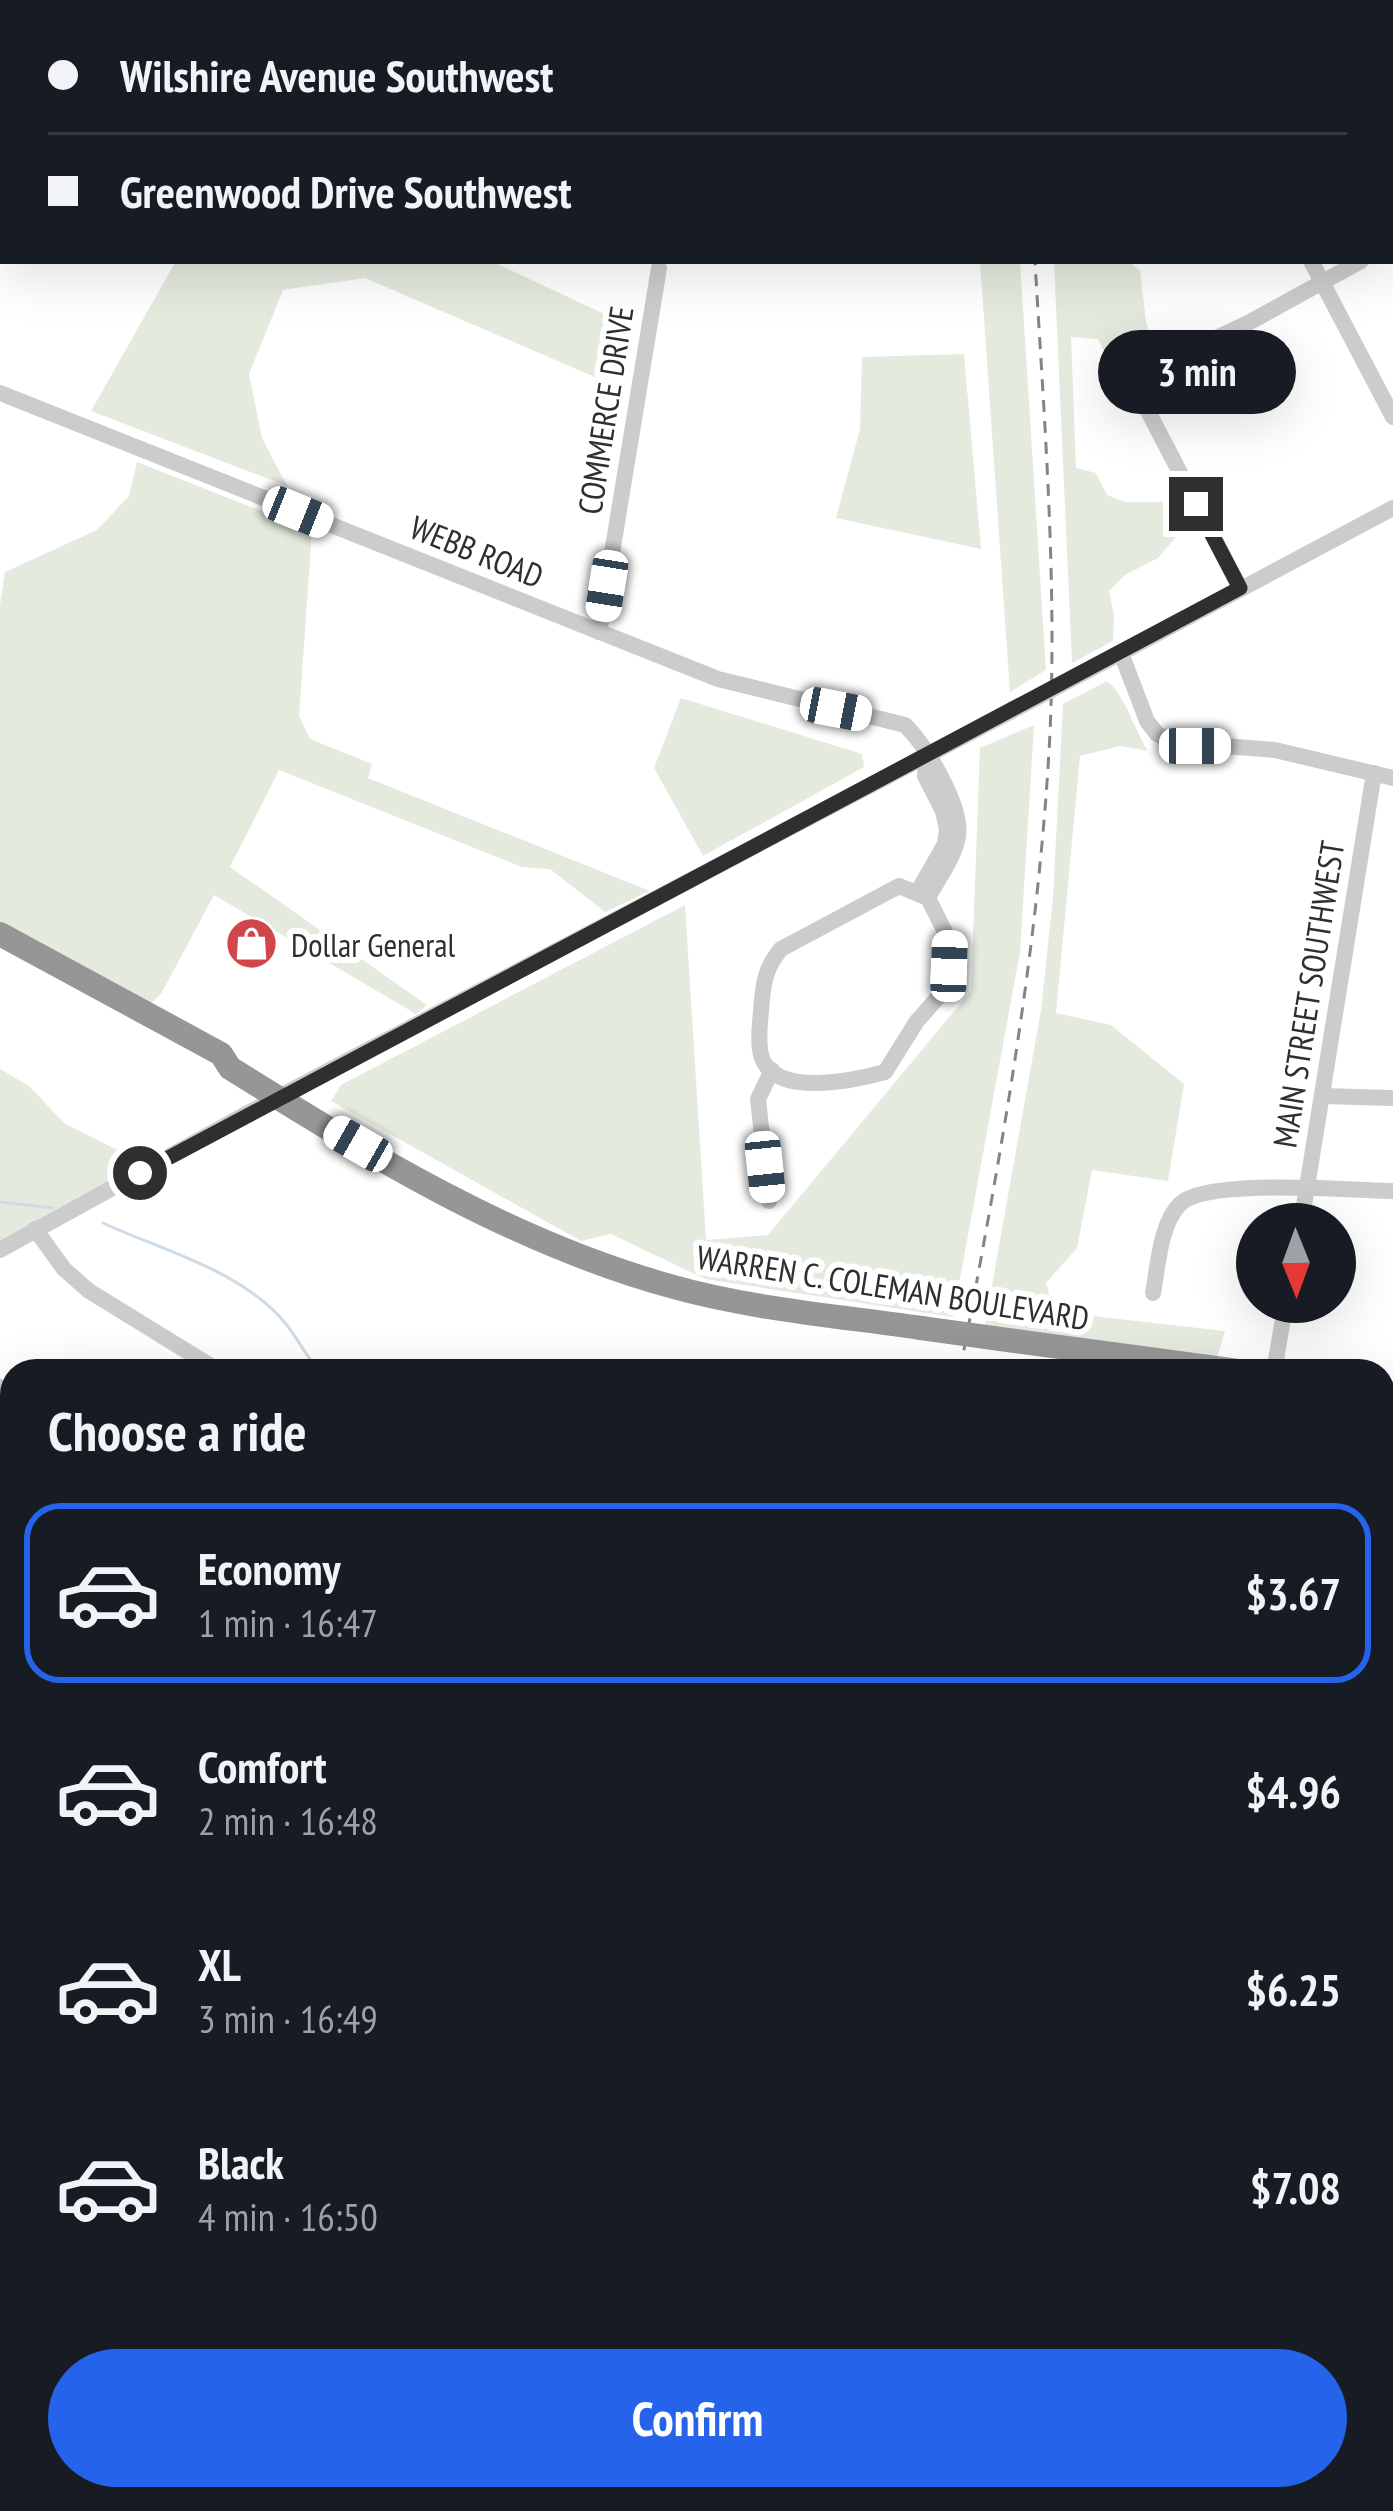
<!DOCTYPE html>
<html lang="en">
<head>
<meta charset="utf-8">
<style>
  body { margin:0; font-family:"PT Sans Narrow",sans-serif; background:#20242c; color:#f1f3f6; height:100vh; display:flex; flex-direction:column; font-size:45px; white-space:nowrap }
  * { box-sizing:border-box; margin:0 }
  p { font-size:39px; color:#9ea1a6 }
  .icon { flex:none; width:66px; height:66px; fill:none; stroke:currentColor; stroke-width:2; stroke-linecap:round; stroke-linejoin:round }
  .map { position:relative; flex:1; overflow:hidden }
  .sheet { position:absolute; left:0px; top:1359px; width:1395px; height:1152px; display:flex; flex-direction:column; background:#171b24; border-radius:36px 36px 0 0; box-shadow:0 12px 48px #0002 }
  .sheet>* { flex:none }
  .top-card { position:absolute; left:0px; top:0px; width:1395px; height:264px; box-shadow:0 12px 48px #0002; display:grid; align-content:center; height:264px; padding:0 48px; background:#171b24 }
  .needle { width:78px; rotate:179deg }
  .tools { position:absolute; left:1236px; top:1203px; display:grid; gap:24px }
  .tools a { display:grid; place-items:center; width:120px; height:120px; border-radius:50%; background:#171b24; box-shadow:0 12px 48px #0002; font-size:60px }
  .end { position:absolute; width:54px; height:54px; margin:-27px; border:15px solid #2f2f2f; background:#fff; box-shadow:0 0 0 6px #fff }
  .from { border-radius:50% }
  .bubble { position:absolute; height:84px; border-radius:42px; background:#171b24; box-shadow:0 12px 48px #0002; font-size:39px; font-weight:700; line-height:84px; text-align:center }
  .car { position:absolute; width:36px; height:72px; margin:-36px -18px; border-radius:15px; box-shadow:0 0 9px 3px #0007; background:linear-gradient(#fff 24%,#345 0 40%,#fff 0 76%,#345 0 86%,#fff 0) }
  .top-card b { display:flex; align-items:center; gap:42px; height:114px; font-size:45px }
  .top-card b+b { border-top:3px solid #363941 }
  .top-card i { width:30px; height:30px; background:#f1f3f6 }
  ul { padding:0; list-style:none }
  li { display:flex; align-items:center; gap:36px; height:180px; margin:0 24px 18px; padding:0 24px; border:6px solid transparent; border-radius:36px }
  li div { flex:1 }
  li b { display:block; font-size:45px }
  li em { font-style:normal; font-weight:700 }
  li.current { border-color:#2563eb }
  li>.icon { width:108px; height:108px; stroke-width:1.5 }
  h2 { padding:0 48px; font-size:54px; line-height:144px }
  .cta { display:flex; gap:24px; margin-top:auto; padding:24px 48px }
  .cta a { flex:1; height:138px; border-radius:72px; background:#2563eb; color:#fff; font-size:48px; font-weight:700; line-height:138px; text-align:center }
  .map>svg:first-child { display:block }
  .green { fill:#e4eade }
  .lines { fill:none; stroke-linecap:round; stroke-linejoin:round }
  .stream { stroke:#cddce8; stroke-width:3 }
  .minor { stroke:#ccc; stroke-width:16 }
  .highway { stroke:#969696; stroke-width:24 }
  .rail { stroke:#848484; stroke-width:3; stroke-dasharray:12 9; stroke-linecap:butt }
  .minor-bridge { stroke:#ccc; stroke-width:16 }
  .highway-bridge { stroke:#969696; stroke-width:24 }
  .route { stroke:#2f2f2f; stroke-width:15 }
  .labels { text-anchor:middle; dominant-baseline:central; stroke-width:12; stroke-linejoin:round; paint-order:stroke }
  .street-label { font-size:33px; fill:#2f2f2f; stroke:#fff }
  .poi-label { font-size:33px; fill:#2f2f2f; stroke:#fff; text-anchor:start }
</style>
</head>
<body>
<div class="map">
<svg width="1393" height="2511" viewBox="0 0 1393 2511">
  <rect width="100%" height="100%" fill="#fff"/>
  <g class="green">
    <polygon points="188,0 941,0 949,3 188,3"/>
    <polygon points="1048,0 1331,0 1332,3 1047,3"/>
    <polygon points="176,261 491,261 632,327 625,390 365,278 283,290 249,374 262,438 287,486 91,411"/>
    <polygon points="980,261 1020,261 1046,670 1010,692"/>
    <polygon points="1054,261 1129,261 1140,271 1146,322 1158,361 1123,391 1098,339 1071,337 1076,468 1096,473 1107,495 1125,502 1181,502 1189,521 1158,558 1125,575 1109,591 1114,615 1113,641 1072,663"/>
    <polygon points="964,354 981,549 836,518 860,429 862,357"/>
    <polygon points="137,462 312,531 299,716 310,739 372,764 368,778 650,891 605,912 550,869 522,867 279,770 230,867 427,1005 416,1014 214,895 161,994 149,1005 0,925 0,605 5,572 97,530 129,496"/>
    <path d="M1107,681C1124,693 1135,731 1148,751L1120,746L1080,756L1056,1013L1111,1025L1184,1084L1168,1181L1092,1170L1077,1248L1046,1283L1052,1305L1100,1317L1225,1331L1217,1358L985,1325L1041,1010L1053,898L1063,704Z"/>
    <polygon points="681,698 862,754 864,767 703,856 654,768"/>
    <polygon points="1034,725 1020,952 953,1317 705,1279 611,1234 581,1241 331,1101 341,1085 685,905 706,1240 768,1235 971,991 980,748"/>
    <polygon points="0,1069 29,1086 64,1123 115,1149 132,1149 154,1158 0,1243"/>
    <polygon points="1393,1804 1393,2064 1383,2064 1383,1806"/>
    <polygon points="0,1978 12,1982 12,2254 0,2249"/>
    <polygon points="0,2371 12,2389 12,2499 100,2499 111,2511 0,2511"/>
    <polygon points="163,2499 453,2499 478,2511 173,2511"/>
    <polygon points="533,2499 841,2499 841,2511 558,2511"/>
    <polygon points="875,2499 1137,2499 1106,2511 876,2511"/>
    <polygon points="1209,2499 1362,2499 1360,2511 1201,2511"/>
  </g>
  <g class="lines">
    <g class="stream">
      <polyline points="686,0 691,3"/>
      <polyline points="1197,3 1208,0"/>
      <polyline points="0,1202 53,1208"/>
      <path d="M103,1223C163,1251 242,1270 286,1324C298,1339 306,1356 319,1371"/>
      <polyline points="1383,1854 1393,1856"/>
      <polyline points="0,2473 12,2485"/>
      <polyline points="25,2499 36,2511"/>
    </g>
    <g class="minor">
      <polyline points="0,195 3,190"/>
      <polyline points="1392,245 1393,245"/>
      <polyline points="1311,261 1393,417"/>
      <path d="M0,393L718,679L905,725C926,746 963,806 958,837C954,858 938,879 928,898"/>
      <polyline points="1240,588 1137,390 1142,377 1152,368 1248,323 1361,261"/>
      <polyline points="599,632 659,268"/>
      <polyline points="1121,653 1147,721 1157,734 1174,742 1275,750 1393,778"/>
      <polyline points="1089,670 1393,508"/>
      <path d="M899,886L928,898L950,942L949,966L941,994L917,1021L885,1072C856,1080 777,1098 762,1058C757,1045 760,1024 761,1011C763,986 764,969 781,949Z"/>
      <polyline points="917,893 945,844 947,829 943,811 925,776 927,756"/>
      <polyline points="1323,1096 1393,1098"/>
      <polyline points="769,1201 758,1099 772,1070"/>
      <polyline points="1301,1224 1374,773"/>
      <polyline points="35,1229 64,1269 89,1291 219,1371"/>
      <polyline points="0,1250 246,1114 1010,712"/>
      <path d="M1153,1293C1158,1266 1160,1224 1180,1204C1205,1178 1352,1190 1393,1191"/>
      <polyline points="1274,1371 1286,1302"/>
      <polyline points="0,1387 12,1413"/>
      <polyline points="0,1611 12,1600"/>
      <polyline points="1383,1617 1393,1618"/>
      <polyline points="1383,1733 1393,1737"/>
      <polyline points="0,1881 12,1842"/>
      <polyline points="1383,2183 1393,2183"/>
    </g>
    <g class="highway">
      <path d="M0,934L221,1054L230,1068C368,1154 511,1242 670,1286C751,1309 838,1316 921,1328"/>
      <polyline points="1015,1341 1238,1371"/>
      <polyline points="1383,1392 1393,1394"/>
    </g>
    <g class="rail">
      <polyline points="1036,3 1036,0"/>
      <path d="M960,1371C1000,1159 1039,949 1050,733C1057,576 1044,417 1035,261"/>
      <polyline points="864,2499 865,2511"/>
    </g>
    <polyline class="minor-bridge" points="1010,712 1089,670"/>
    <polyline class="highway-bridge" points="921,1328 1015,1341"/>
  </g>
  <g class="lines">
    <polyline class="route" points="140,1173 1240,588 1196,504"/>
  </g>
  <defs>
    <symbol id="shop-disc" viewBox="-11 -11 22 22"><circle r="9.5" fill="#d0464b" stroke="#fff"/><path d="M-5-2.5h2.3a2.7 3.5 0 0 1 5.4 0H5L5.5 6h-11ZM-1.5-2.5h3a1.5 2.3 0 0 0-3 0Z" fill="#fff"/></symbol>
  </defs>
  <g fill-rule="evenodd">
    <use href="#shop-disc" x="222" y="914" width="59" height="59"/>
  </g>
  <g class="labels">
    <g class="street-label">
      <text transform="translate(605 410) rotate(-81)">COMMERCE DRIVE</text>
      <text transform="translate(477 551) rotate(22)">WEBB ROAD</text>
      <text transform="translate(1308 994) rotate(-81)">MAIN STREET SOUTHWEST</text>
      <text transform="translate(893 1287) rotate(9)">WARREN C. COLEMAN BOULEVARD</text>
    </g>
    <g class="poi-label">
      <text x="291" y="944">Dollar General</text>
    </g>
  </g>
</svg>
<div class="tools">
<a><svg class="needle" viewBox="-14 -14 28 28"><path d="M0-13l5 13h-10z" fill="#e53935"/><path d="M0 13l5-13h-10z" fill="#9ea1a6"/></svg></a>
</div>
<i class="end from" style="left:140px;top:1173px"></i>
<i class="end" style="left:1196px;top:504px"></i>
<div class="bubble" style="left:1098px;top:330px;width:198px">3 min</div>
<i class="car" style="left:298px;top:512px;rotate:112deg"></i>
<i class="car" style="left:607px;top:586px;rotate:189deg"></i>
<i class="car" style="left:836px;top:709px;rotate:101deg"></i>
<i class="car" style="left:1195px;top:746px;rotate:90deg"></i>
<i class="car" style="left:949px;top:966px;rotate:2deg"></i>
<i class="car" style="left:358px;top:1144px;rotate:300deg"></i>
<i class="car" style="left:765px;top:1167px;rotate:174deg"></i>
<div class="top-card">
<b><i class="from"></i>Wilshire Avenue Southwest</b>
<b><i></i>Greenwood Drive Southwest</b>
</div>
<section class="sheet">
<h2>Choose a ride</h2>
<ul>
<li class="current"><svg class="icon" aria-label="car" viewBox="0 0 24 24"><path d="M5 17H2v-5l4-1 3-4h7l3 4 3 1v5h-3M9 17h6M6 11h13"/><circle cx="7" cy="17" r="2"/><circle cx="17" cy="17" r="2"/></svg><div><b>Economy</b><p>1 min · 16:47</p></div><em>$3.67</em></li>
<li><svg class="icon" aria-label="car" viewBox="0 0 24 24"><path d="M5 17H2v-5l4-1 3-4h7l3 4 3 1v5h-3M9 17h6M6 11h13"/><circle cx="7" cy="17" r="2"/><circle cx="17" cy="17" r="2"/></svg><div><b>Comfort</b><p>2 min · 16:48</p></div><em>$4.96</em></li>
<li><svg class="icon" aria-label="car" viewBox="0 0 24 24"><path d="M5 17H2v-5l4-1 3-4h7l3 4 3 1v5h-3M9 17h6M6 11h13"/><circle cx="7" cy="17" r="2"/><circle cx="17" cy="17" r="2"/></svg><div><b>XL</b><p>3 min · 16:49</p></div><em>$6.25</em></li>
<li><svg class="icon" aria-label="car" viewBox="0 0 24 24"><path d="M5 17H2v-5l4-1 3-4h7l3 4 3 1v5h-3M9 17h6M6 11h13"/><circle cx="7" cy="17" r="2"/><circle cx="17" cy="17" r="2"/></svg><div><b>Black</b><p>4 min · 16:50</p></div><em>$7.08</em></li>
</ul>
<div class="cta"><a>Confirm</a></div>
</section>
</div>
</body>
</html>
